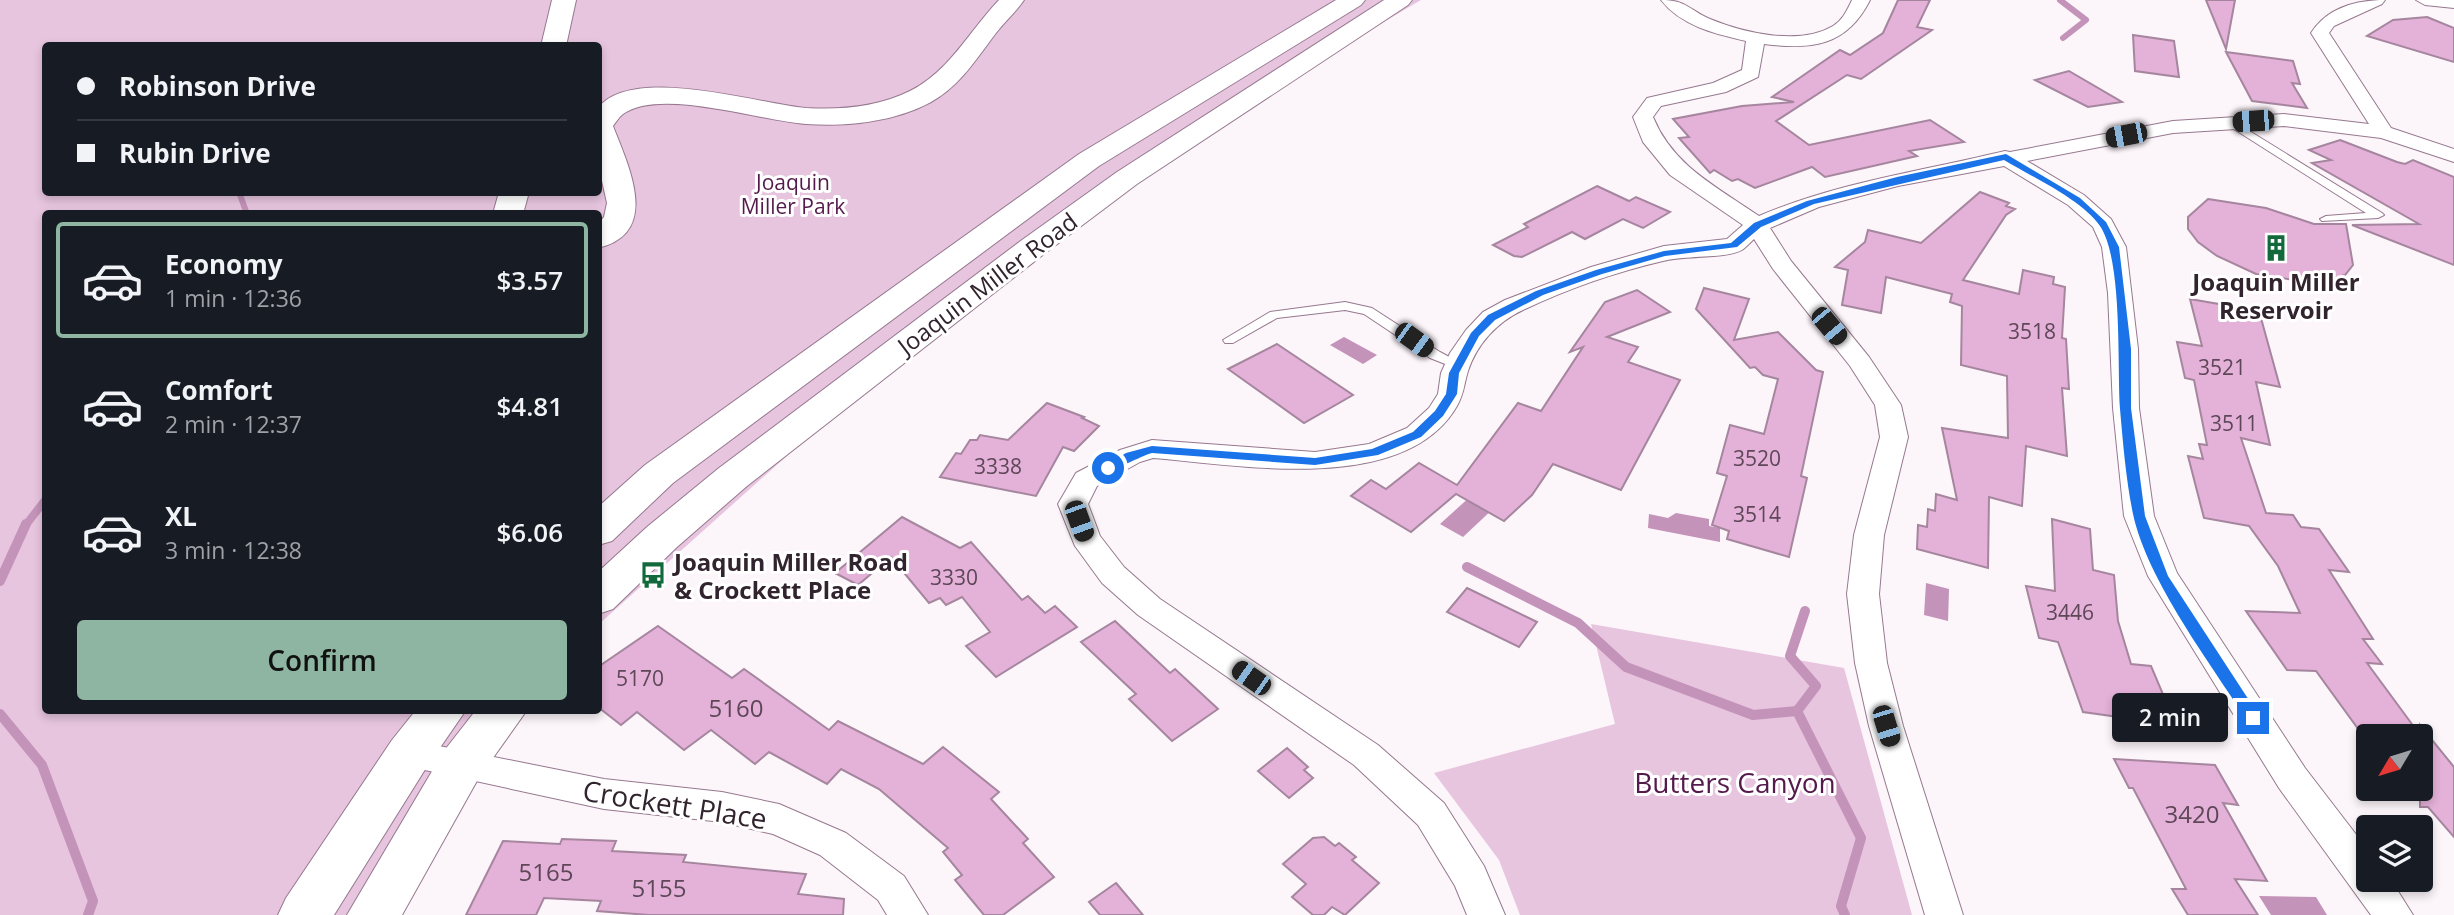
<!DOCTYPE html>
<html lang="en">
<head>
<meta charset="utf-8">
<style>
  body { margin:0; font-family:"Open Sans",sans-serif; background:#20242c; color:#f1f3f6; height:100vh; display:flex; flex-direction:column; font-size:26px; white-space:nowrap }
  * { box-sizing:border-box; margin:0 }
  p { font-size:23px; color:#9ea1a6 }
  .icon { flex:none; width:38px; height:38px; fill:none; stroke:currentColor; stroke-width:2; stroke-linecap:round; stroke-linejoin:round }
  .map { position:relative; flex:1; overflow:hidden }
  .drawer { position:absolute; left:42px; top:210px; width:560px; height:504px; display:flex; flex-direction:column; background:#171b24; border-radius:7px; box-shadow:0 4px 10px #0003 }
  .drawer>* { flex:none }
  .top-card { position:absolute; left:42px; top:42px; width:560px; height:154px; border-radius:7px; box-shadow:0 4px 10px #0003; display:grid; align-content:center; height:154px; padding:0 35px; background:#171b24 }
  .needle { width:46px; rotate:232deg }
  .tools { position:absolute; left:2356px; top:724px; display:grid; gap:14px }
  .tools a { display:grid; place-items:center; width:77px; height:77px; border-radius:7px; background:#171b24; box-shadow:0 4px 10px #0003; font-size:35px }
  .end { position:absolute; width:32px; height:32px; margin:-16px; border:9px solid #1a73e8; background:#fff; box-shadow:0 0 0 4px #fff }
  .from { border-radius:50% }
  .bubble { position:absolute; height:49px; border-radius:7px; background:#171b24; box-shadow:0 4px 10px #0003; font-size:23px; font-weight:600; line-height:49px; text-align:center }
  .car { position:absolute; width:21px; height:42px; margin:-21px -10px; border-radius:9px; box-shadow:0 0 5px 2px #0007; background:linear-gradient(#222 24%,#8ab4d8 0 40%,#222 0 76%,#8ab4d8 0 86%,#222 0) }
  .top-card b { display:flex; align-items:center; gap:24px; height:66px; font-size:26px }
  .top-card b+b { border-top:2px solid #363941 }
  .top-card i { width:18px; height:18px; background:#f1f3f6 }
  ul { padding:12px 0 0; list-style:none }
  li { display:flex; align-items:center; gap:21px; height:116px; margin:0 14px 10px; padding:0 21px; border:4px solid transparent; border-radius:7px }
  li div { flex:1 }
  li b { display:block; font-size:26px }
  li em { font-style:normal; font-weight:600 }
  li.active { border-color:#8db5a2 }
  li>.icon { width:63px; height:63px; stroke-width:1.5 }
  .button { display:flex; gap:14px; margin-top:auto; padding:14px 35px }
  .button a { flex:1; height:80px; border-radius:7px; background:#8db5a2; color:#111; font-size:28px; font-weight:600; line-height:80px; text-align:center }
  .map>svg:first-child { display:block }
  .green { fill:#e7c5df; fill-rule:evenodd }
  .water { fill:#c493b9 }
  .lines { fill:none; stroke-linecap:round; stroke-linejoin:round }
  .stream-far2 { stroke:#c493b9; stroke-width:6 }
  .stream-far1 { stroke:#c493b9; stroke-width:8 }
  .stream { stroke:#c493b9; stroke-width:10 }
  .building { fill:#e4b1d8; stroke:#a5869e; stroke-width:2 }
  .service-casing { stroke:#96788f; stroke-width:2 }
  .minor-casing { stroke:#96788f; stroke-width:2 }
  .secondary-casing { stroke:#96788f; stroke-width:2 }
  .service { fill:#fff; fill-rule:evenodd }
  .minor { fill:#fff; fill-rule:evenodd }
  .secondary { fill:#fff; fill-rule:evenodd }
  .route { fill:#1a73e8 }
  .labels { text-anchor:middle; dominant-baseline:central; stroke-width:6; stroke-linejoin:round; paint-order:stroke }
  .far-park-label { font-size:21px; fill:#551a4c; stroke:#fff }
  .number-label { font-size:21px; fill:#5e4758 }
  .poi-label { font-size:24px; font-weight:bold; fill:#31242e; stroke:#fff }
  .street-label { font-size:24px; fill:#31242e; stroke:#fff }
  .near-number-label { font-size:24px; fill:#5e4758 }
  .near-park-label { font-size:28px; fill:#551a4c; stroke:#fff }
  .near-street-label { font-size:28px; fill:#31242e; stroke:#fff }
</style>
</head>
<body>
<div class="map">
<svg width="2454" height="915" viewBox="0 0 2454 915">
  <rect width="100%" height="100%" fill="#fcf5fa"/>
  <g class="green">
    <path d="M0,0H1421L1280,83L1091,211L865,386L599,624L598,214H46V710L514,711L381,915H0ZM46,46H598V192H46Z"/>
    <polygon points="1591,624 1844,668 1912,915 1520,915 1499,860 1434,773 1615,724"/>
  </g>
  <g class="water">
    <polygon points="1344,337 1377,355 1363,364 1330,345"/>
    <polygon points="1472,495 1495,507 1463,537 1440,524"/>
    <polygon points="1676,513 1709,519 1709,526 1720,528 1720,542 1648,528 1649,514 1668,518"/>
    <polygon points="1926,583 1949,589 1948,621 1924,615"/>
    <polygon points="2259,896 2316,897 2327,915 2271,915"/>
  </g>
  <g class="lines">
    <g class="stream-far2">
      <polyline points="2060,0 2086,20 2063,38"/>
      <polyline points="239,192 247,214"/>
    </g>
    <polyline class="stream-far1" points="25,526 46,499"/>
    <g class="stream">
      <polyline points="1467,567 1578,623 1626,667 1753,715 1797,711"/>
      <polyline points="0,581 26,524"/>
      <polyline points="1805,611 1790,656 1816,686 1797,711 1861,838 1841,906 1845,915"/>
      <polyline points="0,714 42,765 93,901 88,915"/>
    </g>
  </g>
  <g class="building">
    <polygon points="1898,0 1930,0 1917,27 1932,30 1861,79 1847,75 1776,121 1809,145 1930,120 1964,142 1909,151 1917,156 1825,177 1812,167 1755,188 1738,179 1732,181 1714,170 1710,173 1679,138 1689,137 1673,119 1742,106 1794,102 1772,97 1840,50 1850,55 1883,33"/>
    <polygon points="2206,0 2235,0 2226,49"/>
    <polygon points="2427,17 2454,28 2454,62 2367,36 2393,20"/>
    <polygon points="2133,35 2174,41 2179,77 2135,71"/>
    <polygon points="2226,52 2293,61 2300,84 2292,83 2307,108 2252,101"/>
    <polygon points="2069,71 2122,102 2088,107 2035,80"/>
    <polygon points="2340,140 2397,162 2405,164 2413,160 2454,177 2454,265 2352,225 2419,224 2312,163 2331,160 2309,150"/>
    <polygon points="1597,186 1629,201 1636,197 1670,212 1643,228 1623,219 1585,239 1572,232 1522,257 1514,256 1493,245 1528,227 1524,224"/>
    <polygon points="1980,192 2009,203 2006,206 2015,209 2006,215 1963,280 2019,294 2023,270 2054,277 2053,284 2065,287 2062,338 2066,339 2069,389 2062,388 2067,456 2026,446 2022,506 1989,497 1988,568 1917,549 1918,525 1927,527 1928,509 1935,511 1936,494 1957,500 1942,428 2008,438 2007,376 1961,365 1962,306 1950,302 1952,294 1886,277 1881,313 1842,305 1848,270 1835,267 1865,242 1868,230 1921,243"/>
    <polygon points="2208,199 2266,208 2314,224 2346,224 2353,265 2345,275 2327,280 2301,281 2256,274 2217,256 2198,242 2188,229 2188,217"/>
    <polygon points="1704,288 1749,299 1734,340 1778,332 1816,370 1823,372 1801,476 1807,478 1789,557 1727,539 1729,531 1712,525 1727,476 1717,473 1730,425 1764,434 1778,379 1763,375 1755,367 1750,368 1696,309"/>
    <polygon points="1637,290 1670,312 1607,337 1638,347 1628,362 1680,380 1621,490 1553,464 1532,495 1504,521 1456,494 1411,532 1351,496 1371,480 1386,489 1419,463 1457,485 1518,403 1541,411 1583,347 1570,352 1605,302"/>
    <polygon points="2190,299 2259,311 2280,387 2256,382 2270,445 2241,438 2266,513 2293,515 2301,527 2319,529 2349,572 2329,570 2373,639 2363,639 2382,664 2367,663 2420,735 2420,725 2454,767 2454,837 2428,807 2420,807 2420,737 2364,737 2316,671 2287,670 2246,611 2300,613 2278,566 2249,526 2204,518 2188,456 2203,459 2199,444 2207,445 2194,380 2185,378 2177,342 2202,346"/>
    <polygon points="1277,344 1353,395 1304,423 1228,369"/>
    <polygon points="1047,403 1084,417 1082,418 1099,426 1074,451 1063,447 1036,496 940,477 956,453 961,454 970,440 977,440 980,435 1008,440"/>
    <polygon points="902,517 960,548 971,542 1022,600 1028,596 1045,613 1055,606 1077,627 996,677 966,646 990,632 962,597 946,605 940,598 929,603 891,557 858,585 835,573"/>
    <polygon points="2052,519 2090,529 2093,570 2114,575 2118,621 2131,664 2151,666 2176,725 2083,712 2058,642 2039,638 2026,586 2055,591"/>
    <polygon points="1467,588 1537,622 1519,647 1447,612"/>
    <polygon points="1115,621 1170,673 1175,669 1218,709 1172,741 1129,699 1136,694 1081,642"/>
    <polygon points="658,626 732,678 744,669 829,730 838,721 923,764 943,747 999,792 991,799 1028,839 1023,843 1054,877 1003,915 984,915 955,880 962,875 943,852 948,848 879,789 841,769 827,784 769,752 755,764 711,730 684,750 637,712 621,725 598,707 598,667"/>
    <polygon points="1287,748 1308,767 1304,770 1313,778 1289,798 1258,771"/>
    <polygon points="2114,759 2215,765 2238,805 2223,803 2267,881 2235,879 2258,915 2188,915 2172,889 2186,889 2133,788 2129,788"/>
    <polygon points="1324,837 1335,846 1339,843 1356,857 1352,860 1379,883 1345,915 1332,907 1324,915 1313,915 1292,897 1306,884 1283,864 1313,838"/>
    <polygon points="562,839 616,841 612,851 686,855 683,862 806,874 798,894 844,899 843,915 649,915 597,911 601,901 544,898 536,915 466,915 503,841 560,844"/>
    <polygon points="1116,883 1143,915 1100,915 1089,902"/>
  </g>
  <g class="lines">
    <defs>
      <g id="service">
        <polygon points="2230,119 2382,213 2384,215 2378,218 2322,221 2320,219 2326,216 2366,213 2226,124 2225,122"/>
        <polygon points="1345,302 1372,308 1440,352 1464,365 1458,369 1430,358 1364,314 1345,310 1277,318 1233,343 1225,343 1223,340 1270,312"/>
      </g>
      <g id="minor">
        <path d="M1661,0C1687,0 1689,10 1710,19C1744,33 1799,46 1833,26C1843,20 1847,10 1852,0H1870C1847,46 1812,50 1764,44L1758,77L1726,92L1661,106L1653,117C1673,166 1717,187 1759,216C1839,182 1923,171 2005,151L2010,152L2173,121L2284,114L2369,124L2311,33C2327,8 2356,0 2385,0L2382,4L2334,26L2329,33L2391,128L2454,149V162L2381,138L2284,126L2173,133L2027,161L2084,195L2111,219L2126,247L2138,349L2139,408L2154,516L2177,573L2305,768L2368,850V880H2391L2413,915H2371L2279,788L2148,576L2124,516L2113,408L2108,293L2102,247L2093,227L2068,205L2004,166L1898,186L1819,207L1770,228L1791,261L1869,357L1901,405L1908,437L1884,535L1879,594L1887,663L1903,726L1963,915H1925L1869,726L1855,663L1847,594L1854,535L1880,437L1875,405L1850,366L1773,269L1754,239C1751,242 1746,247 1742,250C1726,259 1684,255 1663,261C1616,272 1567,289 1523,310C1497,322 1477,344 1468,371C1464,384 1464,394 1457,406C1405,496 1240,465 1153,458L1140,462L1097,486L1088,504L1100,536L1124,567L1160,599L1378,745L1444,803L1484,866L1505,915H1467L1455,886L1418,825L1354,765L1138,615L1102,583L1075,546L1058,504L1076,473L1120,450L1152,440L1315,452L1369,444L1407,428L1429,408L1438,394L1441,373L1450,353L1466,330L1483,312L1505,300L1591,267L1664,246L1727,239L1743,225L1670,175L1643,142L1633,117L1647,98L1713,83L1742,70L1746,41C1716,34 1681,26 1661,0Z"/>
        <polygon points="2416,0 2454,0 2454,8 2425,5"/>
        <polygon points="409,740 604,779 722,792 779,804 846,833 904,876 928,915 887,915 878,900 820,855 773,834 722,822 604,809 397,764 392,754 397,744"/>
      </g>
      <g id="secondary">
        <polygon points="552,0 576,0 566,46 541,46"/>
        <path d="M999,0H1024C1016,12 1005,21 996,33C977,58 960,86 931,102C894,122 847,127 806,124C761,121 660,87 623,114C619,117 616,122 613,126C628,165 662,233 598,248V224L604,217L607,203L598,163V108C632,64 759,104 806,108C841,110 878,107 910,91C949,72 970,30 999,0Z"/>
        <polygon points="1336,0 1365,0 1361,5 1099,166 673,483 612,541 598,545 598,507 645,465 1079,154"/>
        <polygon points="1384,0 1412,0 1408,5 1137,184 1044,254 747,486 677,547 613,609 598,614 598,572 647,527 719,468 1022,240 1117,172"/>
        <polygon points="499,192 529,192 523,214 493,214"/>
        <polygon points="416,710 466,710 426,768 334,915 278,915 286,898 392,740"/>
        <polygon points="476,710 527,710 478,779 402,915 347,915 444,751"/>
      </g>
    </defs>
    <use href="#service" class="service-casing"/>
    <use href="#minor" class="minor-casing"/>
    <use href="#secondary" class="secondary-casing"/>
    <use href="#service" class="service"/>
    <use href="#minor" class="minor"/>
    <use href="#secondary" class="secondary"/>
  </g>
  <path class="route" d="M2006,154L2080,198L2106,222L2119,247L2131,349V408L2145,516L2168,576L2258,714V722H2248C2211,664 2147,580 2133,514C2126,480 2123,443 2120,409C2117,366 2123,260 2100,226C2081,199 2032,177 2004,160L1814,204L1761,227L1737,247L1665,256L1602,274L1543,295L1495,320L1479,336L1459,373L1457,394L1443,416L1421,437L1378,455L1315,465L1152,453C1138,457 1116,471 1104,470L1102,468L1126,453L1152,446L1315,458L1372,449L1413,432L1435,411L1446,394L1449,373L1471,333L1488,315L1536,291L1596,270L1664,251L1731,243L1754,223L1807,201L1897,177Z"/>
  <defs>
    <symbol id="building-bare" viewBox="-9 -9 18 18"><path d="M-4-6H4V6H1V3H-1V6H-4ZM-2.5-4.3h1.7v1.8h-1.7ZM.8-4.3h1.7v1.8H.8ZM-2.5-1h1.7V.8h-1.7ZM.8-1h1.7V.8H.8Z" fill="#12693b" stroke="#fff" stroke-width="2.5" paint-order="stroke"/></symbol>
    <symbol id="bus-bare" viewBox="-9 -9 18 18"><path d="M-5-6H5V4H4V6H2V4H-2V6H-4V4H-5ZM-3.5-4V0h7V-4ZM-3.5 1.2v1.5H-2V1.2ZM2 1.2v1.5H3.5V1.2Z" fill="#12693b" stroke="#fff" stroke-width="2.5" paint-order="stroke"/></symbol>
  </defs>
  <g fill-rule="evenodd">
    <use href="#building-bare" x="2257" y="229" width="38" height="38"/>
    <use href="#bus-bare" x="634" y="556" width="38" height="38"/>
  </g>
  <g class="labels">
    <g class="far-park-label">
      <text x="793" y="182">Joaquin<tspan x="793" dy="24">Miller Park</tspan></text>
    </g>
    <g class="number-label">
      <text x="2032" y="331">3518</text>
      <text x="2222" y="367">3521</text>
      <text x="2234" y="423">3511</text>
      <text x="1757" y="458">3520</text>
      <text x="998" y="466">3338</text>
      <text x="1757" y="514">3514</text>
      <text x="954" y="577">3330</text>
      <text x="2070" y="612">3446</text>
      <text x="640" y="678">5170</text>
    </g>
    <g class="poi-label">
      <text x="2276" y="281">Joaquin Miller<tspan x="2276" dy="28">Reservoir</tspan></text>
      <text x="674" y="561" text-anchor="start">Joaquin Miller Road<tspan x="674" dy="28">&amp; Crockett Place</tspan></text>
    </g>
    <g class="street-label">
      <text transform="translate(987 283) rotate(-37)">Joaquin Miller Road</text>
    </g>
    <g class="near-number-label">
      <text x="736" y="707">5160</text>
      <text x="2192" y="813">3420</text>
      <text x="546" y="871">5165</text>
      <text x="659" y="887">5155</text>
    </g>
    <g class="near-park-label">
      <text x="1735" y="782">Butters Canyon</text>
    </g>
    <g class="near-street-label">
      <text transform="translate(675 804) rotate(9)">Crockett Place</text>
    </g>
  </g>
</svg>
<div class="tools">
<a><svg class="needle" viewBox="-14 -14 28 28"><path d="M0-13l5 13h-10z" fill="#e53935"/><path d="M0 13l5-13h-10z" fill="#9ea1a6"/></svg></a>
<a><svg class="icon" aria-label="layers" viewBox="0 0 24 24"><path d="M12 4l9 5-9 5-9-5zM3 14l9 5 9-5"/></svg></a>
</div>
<i class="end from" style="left:1108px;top:468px"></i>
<i class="end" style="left:2253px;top:718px"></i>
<div class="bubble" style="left:2112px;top:693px;width:116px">2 min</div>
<i class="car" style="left:2253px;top:121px;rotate:266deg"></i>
<i class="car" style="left:2126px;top:135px;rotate:259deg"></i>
<i class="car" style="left:1829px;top:326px;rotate:140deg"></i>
<i class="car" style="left:1414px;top:340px;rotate:126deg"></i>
<i class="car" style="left:1079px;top:521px;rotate:160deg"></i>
<i class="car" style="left:1251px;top:678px;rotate:305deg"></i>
<i class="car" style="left:1886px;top:726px;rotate:163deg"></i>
<div class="top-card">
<b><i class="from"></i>Robinson Drive</b>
<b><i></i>Rubin Drive</b>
</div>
<section class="drawer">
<ul>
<li class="active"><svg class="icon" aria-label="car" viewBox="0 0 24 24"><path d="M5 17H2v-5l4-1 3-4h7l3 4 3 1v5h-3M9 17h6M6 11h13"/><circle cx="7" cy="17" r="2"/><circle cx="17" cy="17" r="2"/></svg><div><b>Economy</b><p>1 min · 12:36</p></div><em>$3.57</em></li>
<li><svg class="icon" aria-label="car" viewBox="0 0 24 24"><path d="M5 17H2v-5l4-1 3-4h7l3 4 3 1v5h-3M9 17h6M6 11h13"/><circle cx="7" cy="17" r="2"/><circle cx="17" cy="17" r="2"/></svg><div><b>Comfort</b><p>2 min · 12:37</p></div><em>$4.81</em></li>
<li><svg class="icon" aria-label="car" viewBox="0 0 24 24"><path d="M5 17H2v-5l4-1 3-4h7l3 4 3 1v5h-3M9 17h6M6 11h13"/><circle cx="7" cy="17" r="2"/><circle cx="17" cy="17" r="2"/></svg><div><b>XL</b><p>3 min · 12:38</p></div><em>$6.06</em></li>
</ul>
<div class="button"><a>Confirm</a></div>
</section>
</div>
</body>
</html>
